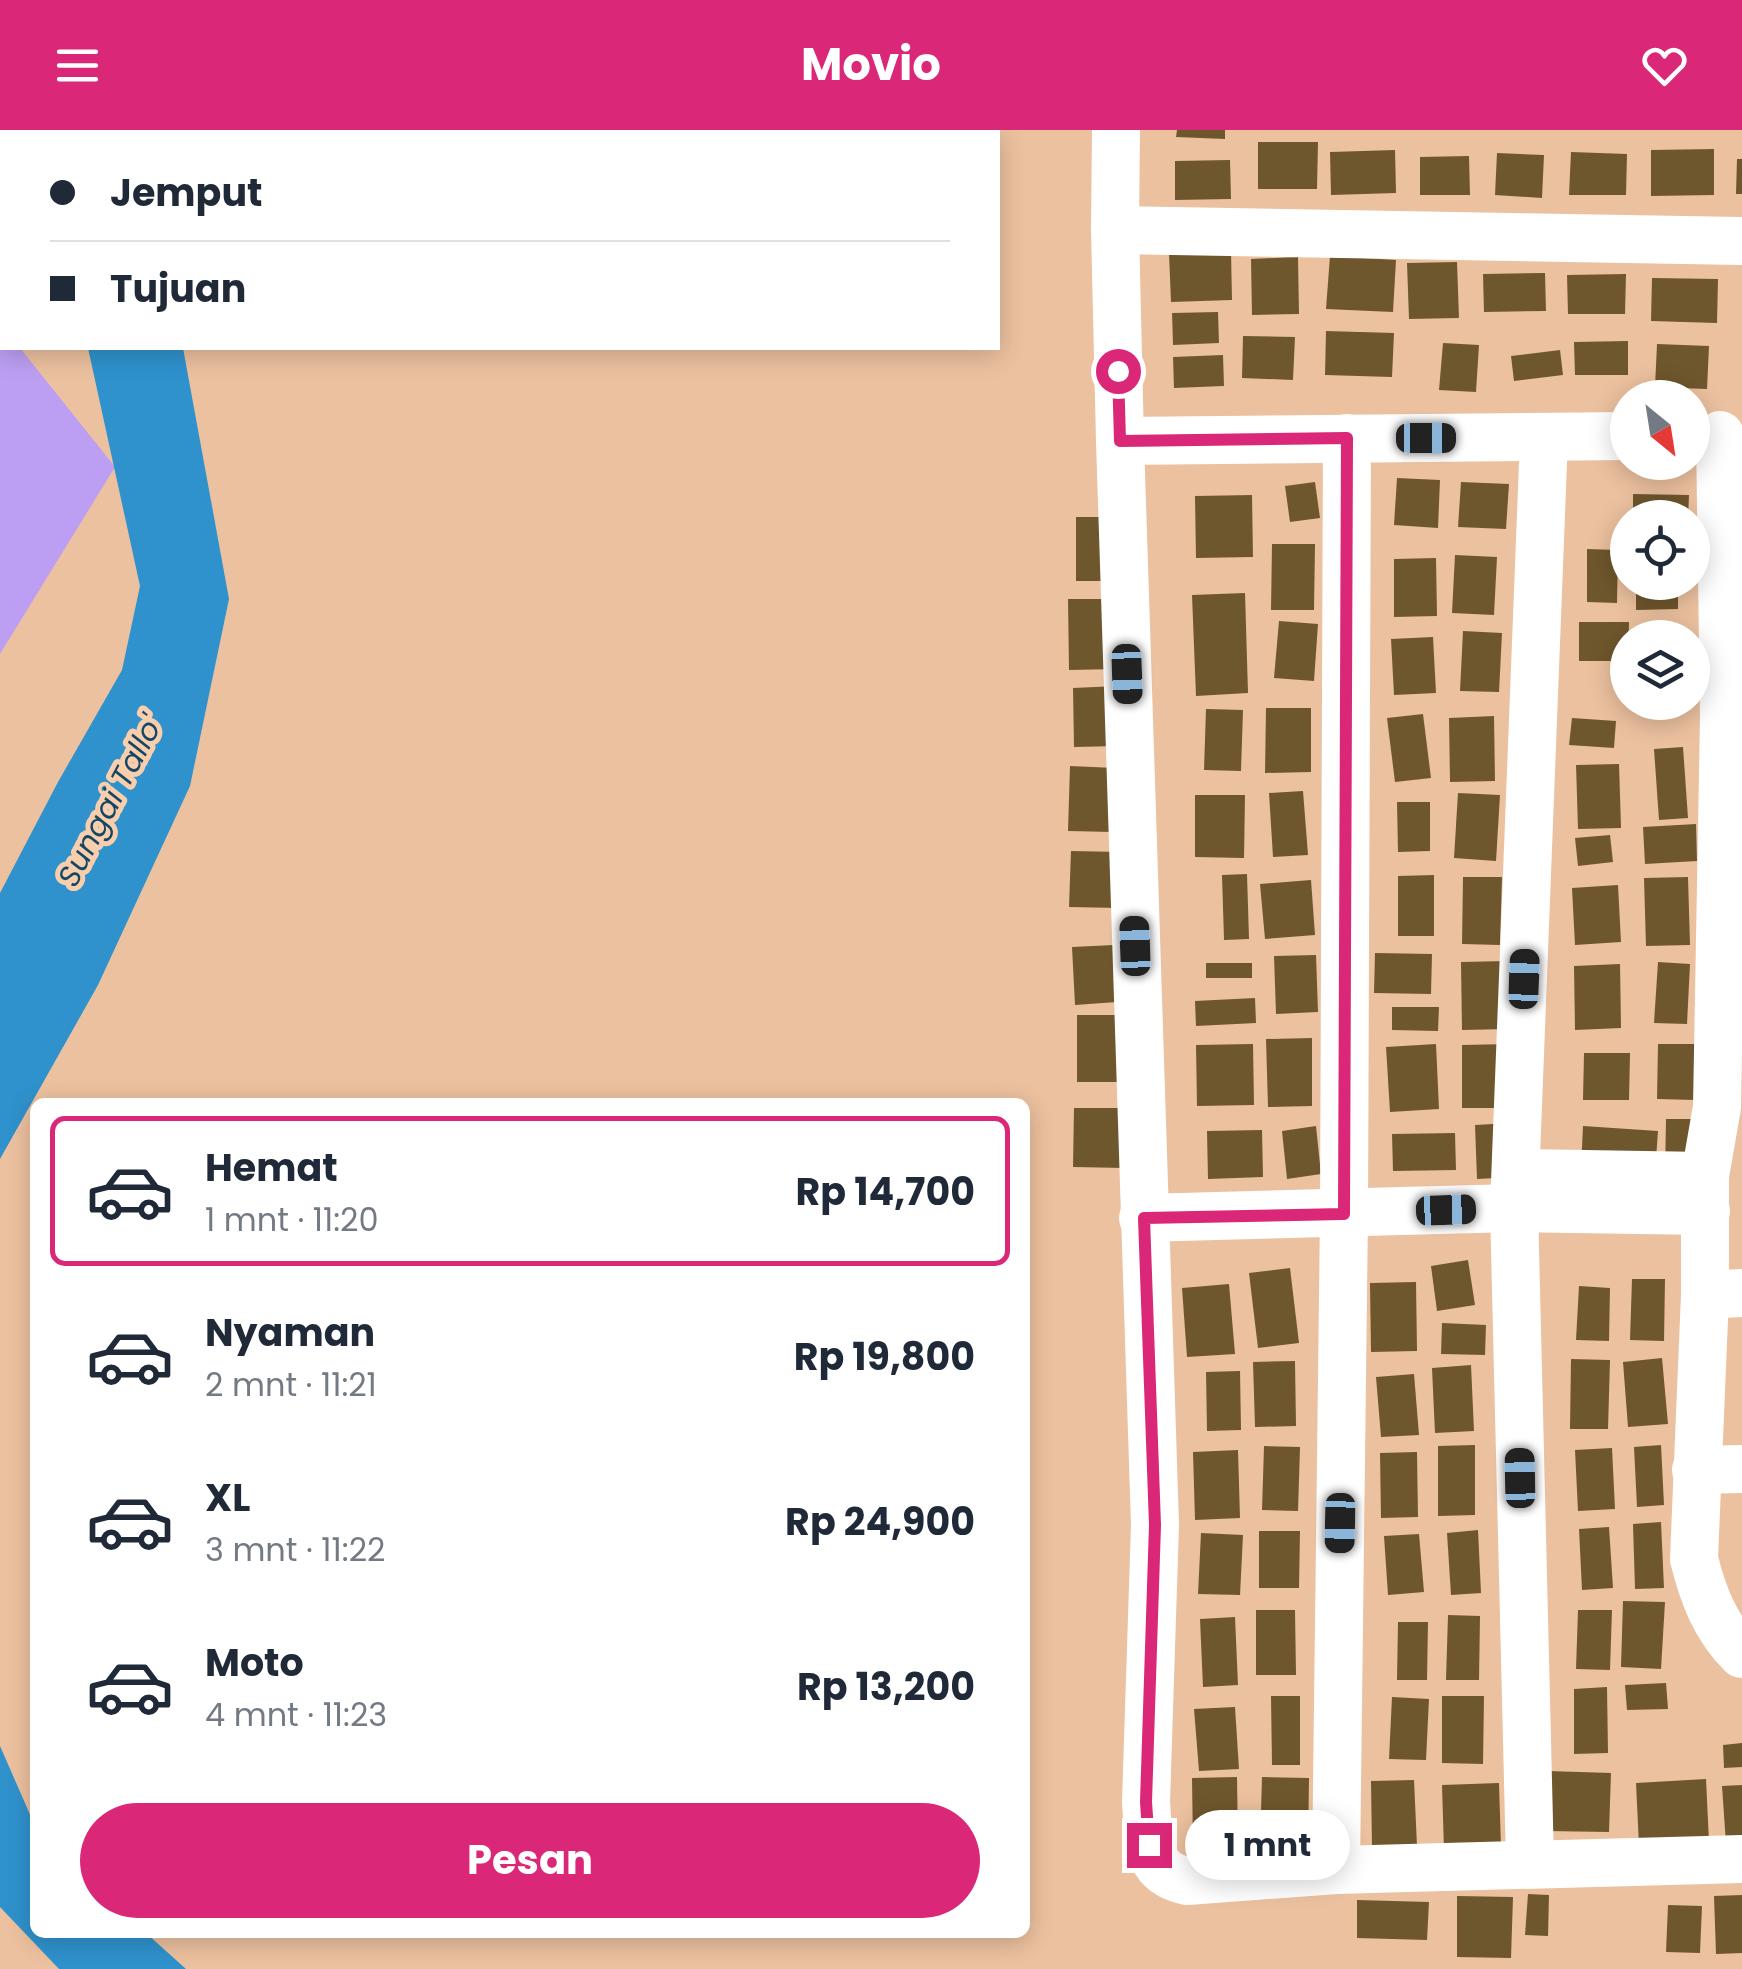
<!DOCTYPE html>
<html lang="id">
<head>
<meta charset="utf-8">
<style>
  body { margin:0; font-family:Poppins,sans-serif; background:#f2f2f3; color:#1f2937; height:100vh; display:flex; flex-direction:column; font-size:38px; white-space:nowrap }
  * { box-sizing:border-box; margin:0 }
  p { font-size:32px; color:#747a83 }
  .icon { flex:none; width:55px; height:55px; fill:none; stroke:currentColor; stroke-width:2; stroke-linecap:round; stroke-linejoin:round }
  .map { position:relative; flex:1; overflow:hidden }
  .sheet { position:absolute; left:30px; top:968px; width:1000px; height:840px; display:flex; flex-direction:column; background:#fff; border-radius:15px; box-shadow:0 5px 25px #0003 }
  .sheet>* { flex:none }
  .top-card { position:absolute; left:0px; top:0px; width:1000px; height:220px; box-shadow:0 5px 25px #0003; display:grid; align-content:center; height:220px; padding:0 50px; background:#fff }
  .needle { width:65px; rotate:150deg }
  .tools { position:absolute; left:1610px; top:250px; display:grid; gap:20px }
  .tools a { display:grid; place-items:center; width:100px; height:100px; border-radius:50%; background:#fff; box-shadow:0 5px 25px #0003; font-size:50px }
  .end { position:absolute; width:45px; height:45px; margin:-22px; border:12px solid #db2777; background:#fff; box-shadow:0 0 0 5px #fff }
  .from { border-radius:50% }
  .bubble { position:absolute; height:70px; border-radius:35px; background:#fff; box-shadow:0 5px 25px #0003; font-size:32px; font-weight:700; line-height:70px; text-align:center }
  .car { position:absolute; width:30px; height:60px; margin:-30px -15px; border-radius:12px; box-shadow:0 0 8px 2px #0007; background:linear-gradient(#222 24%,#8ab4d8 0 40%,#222 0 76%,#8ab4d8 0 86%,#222 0) }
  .top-card b { display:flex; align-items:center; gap:35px; height:95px; font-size:38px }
  .top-card b+b { border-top:2px solid #e0e1e3 }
  .top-card i { width:25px; height:25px; background:#1f2937 }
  ul { padding:18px 0 0; list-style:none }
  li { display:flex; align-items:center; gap:30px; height:150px; margin:0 20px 15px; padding:0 30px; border:5px solid transparent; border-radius:15px }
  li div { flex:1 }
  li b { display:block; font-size:38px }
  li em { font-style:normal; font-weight:700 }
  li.on { border-color:#db2777 }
  li>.icon { width:90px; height:90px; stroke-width:1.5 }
  .primary-button { display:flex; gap:20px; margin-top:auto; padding:20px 50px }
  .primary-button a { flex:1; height:115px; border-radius:60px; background:#db2777; color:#fff; font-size:40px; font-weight:700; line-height:115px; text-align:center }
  header { display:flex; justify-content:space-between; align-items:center; height:130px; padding:0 50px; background:#db2777; color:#fff; font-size:45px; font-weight:700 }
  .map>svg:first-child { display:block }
  .green { fill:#bc9ff2 }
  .water { fill:#2f92cd }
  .building { fill:#6f572d }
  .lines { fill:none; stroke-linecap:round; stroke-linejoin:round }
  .minor { stroke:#fff; stroke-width:48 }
  .route { stroke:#db2777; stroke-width:12 }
  .labels { text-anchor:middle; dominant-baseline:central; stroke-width:10; stroke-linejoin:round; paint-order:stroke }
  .water-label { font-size:30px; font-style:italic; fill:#144766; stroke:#f9ceac }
</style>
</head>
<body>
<header><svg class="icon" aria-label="menu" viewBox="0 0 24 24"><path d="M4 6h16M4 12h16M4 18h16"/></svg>Movio<svg class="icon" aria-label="heart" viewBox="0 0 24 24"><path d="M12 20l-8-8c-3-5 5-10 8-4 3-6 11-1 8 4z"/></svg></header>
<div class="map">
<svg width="1742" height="1839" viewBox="0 0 1742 1839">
  <rect width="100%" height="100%" fill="#ecc19f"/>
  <polygon class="green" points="0,193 2,218 20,218 115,337 0,524"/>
  <g class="water">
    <polygon points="88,218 183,218 229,469 190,656 98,855 0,1029 0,763 58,652 122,540 140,456"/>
    <polygon points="0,1616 35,1696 35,1802 146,1803 186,1839 59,1839 0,1777"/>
  </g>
  <g class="building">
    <polygon points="1177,0 1225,0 1225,9 1176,7"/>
    <polygon points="1258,12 1318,12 1317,59 1258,59"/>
    <polygon points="1714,19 1714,65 1651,66 1651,20"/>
    <polygon points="1395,20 1396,63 1331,65 1330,22"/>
    <polygon points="1571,22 1627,24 1626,65 1569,65"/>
    <polygon points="1497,23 1544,25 1542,68 1495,65"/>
    <polygon points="1469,26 1470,65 1420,65 1420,27"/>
    <polygon points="1737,29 1742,29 1742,64 1736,64"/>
    <polygon points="1230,30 1231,69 1175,70 1175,31"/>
    <polygon points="1231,121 1232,170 1171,172 1169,123"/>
    <polygon points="1330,126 1396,130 1393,182 1326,179"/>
    <polygon points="1298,127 1299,184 1252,185 1251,129"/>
    <polygon points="1457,132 1459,188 1409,189 1407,133"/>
    <polygon points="1545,143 1546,181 1484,182 1483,144"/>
    <polygon points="1626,144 1625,184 1568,184 1567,145"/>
    <polygon points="1652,148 1718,149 1717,193 1651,191"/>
    <polygon points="1218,182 1219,213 1173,215 1172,183"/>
    <polygon points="1326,201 1394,203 1392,247 1325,245"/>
    <polygon points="1243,206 1295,207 1293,250 1242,248"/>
    <polygon points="1628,211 1628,245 1575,245 1574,212"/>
    <polygon points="1443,213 1479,215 1476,262 1439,260"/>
    <polygon points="1657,214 1709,216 1707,259 1655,257"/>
    <polygon points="1560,220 1563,245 1514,251 1511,226"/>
    <polygon points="1223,225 1224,256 1174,258 1173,227"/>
    <polygon points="1397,348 1440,350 1438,398 1394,395"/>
    <polygon points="1315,352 1320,388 1290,392 1285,356"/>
    <polygon points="1461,352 1509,354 1506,399 1458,397"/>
    <polygon points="1633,364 1689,365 1688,388 1633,388"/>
    <polygon points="1252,365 1253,427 1196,428 1195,366"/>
    <rect x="1076" y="387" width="34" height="64"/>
    <polygon points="1272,414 1315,414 1314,480 1271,480"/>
    <polygon points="1587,419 1618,420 1617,473 1587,472"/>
    <polygon points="1455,425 1497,427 1494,485 1452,483"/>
    <polygon points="1436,428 1437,486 1394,487 1394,429"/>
    <polygon points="1636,452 1678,452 1678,479 1636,480"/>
    <polygon points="1245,463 1248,563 1196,566 1192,465"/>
    <polygon points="1068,469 1118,469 1118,539 1069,540"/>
    <polygon points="1279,491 1318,494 1314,551 1274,548"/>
    <polygon points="1579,492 1629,492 1628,531 1579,531"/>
    <polygon points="1683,500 1684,508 1638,508 1638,502"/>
    <polygon points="1463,501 1502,503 1499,562 1460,561"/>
    <polygon points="1433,507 1436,563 1394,565 1391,509"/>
    <polygon points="1117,556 1119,616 1074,617 1073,558"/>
    <polygon points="1266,578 1311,578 1311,642 1265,643"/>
    <polygon points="1206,579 1243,580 1241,641 1204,640"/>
    <polygon points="1423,584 1431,648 1395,652 1387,588"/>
    <polygon points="1494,586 1495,651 1450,652 1449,588"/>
    <polygon points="1572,588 1616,591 1614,618 1569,615"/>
    <polygon points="1683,617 1688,688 1659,690 1654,619"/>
    <polygon points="1619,634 1621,698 1578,699 1576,635"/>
    <polygon points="1070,636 1115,638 1113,702 1068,701"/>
    <polygon points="1303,661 1308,725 1273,727 1269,663"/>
    <polygon points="1458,663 1500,665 1496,731 1454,728"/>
    <polygon points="1195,665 1245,665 1244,728 1195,727"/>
    <polygon points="1397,672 1430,672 1430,721 1398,722"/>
    <polygon points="1696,694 1697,731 1645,734 1643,697"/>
    <polygon points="1610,705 1613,732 1578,736 1575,708"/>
    <polygon points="1071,721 1121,722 1119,778 1069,777"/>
    <polygon points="1247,744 1249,809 1224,810 1222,745"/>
    <polygon points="1434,745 1434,806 1398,806 1398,746"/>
    <polygon points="1463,747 1502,747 1500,815 1462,814"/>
    <polygon points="1688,747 1690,815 1646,816 1644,748"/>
    <polygon points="1311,750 1315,805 1265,809 1260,754"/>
    <polygon points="1618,755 1621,812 1575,815 1572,758"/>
    <polygon points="1114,815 1117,872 1075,875 1072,817"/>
    <polygon points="1375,823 1432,824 1431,864 1374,863"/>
    <polygon points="1316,825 1318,882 1276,884 1274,826"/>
    <polygon points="1506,831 1507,899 1462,900 1461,832"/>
    <polygon points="1658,832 1690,834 1687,894 1654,893"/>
    <rect x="1206" y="833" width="46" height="15"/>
    <polygon points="1620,834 1621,898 1575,900 1574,836"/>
    <polygon points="1255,868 1256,893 1196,896 1195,871"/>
    <polygon points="1392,877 1439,877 1438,901 1392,900"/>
    <polygon points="1077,885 1117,885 1118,952 1077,952"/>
    <polygon points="1312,908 1312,976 1268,977 1266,909"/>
    <polygon points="1253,914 1254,975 1197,976 1196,915"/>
    <polygon points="1436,914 1439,979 1390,982 1386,917"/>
    <polygon points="1510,914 1510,978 1462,978 1462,915"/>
    <polygon points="1658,914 1697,914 1695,970 1657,969"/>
    <polygon points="1584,923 1630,923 1629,970 1583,970"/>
    <polygon points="1074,978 1126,978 1125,1038 1073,1037"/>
    <polygon points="1666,989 1699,989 1698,1047 1665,1045"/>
    <polygon points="1511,993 1514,1047 1477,1049 1475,995"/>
    <polygon points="1316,996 1321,1044 1287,1049 1282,1001"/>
    <polygon points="1583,996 1658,1001 1655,1043 1581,1038"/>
    <polygon points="1262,1000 1263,1047 1208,1049 1207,1001"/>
    <polygon points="1455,1003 1456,1040 1393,1041 1392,1004"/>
    <polygon points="1468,1130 1475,1175 1437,1181 1431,1136"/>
    <polygon points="1290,1138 1299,1213 1258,1218 1249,1143"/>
    <polygon points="1632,1149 1665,1149 1664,1211 1630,1210"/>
    <polygon points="1416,1152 1417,1221 1371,1222 1370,1153"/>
    <polygon points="1229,1154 1235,1224 1187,1227 1182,1158"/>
    <polygon points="1579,1156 1610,1158 1609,1211 1576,1210"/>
    <polygon points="1442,1193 1486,1195 1485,1225 1441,1224"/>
    <polygon points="1662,1228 1668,1294 1628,1297 1623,1232"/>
    <polygon points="1571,1229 1610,1230 1608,1299 1570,1299"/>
    <polygon points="1295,1231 1296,1296 1255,1297 1253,1232"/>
    <polygon points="1471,1235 1474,1301 1435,1303 1432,1238"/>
    <polygon points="1240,1241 1241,1300 1207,1301 1206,1242"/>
    <polygon points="1414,1244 1419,1305 1381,1307 1376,1247"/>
    <polygon points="1475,1315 1475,1385 1438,1386 1438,1316"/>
    <polygon points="1661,1315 1664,1375 1637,1377 1634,1317"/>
    <polygon points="1264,1316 1300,1317 1298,1381 1262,1380"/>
    <polygon points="1612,1318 1615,1379 1578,1381 1575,1320"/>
    <polygon points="1238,1320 1240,1388 1195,1390 1193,1322"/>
    <polygon points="1417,1322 1418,1387 1381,1388 1380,1323"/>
    <polygon points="1661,1392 1664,1458 1635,1459 1633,1394"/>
    <polygon points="1609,1397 1613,1458 1582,1460 1579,1399"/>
    <polygon points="1478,1400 1481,1463 1451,1465 1447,1403"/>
    <polygon points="1259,1401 1300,1401 1299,1458 1259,1458"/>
    <polygon points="1201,1403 1243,1405 1240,1465 1198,1464"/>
    <polygon points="1419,1404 1424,1462 1388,1465 1384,1406"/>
    <polygon points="1623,1471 1665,1472 1661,1539 1621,1537"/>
    <polygon points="1256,1480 1295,1480 1296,1545 1256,1545"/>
    <polygon points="1578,1480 1612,1480 1610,1540 1576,1539"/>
    <polygon points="1448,1485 1480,1486 1479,1550 1446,1550"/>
    <polygon points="1235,1487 1238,1555 1203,1557 1200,1489"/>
    <polygon points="1398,1492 1428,1492 1427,1550 1397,1550"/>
    <polygon points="1666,1553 1668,1579 1627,1580 1625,1555"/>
    <polygon points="1607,1557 1608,1623 1574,1624 1574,1559"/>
    <polygon points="1271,1566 1300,1566 1300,1635 1272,1635"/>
    <polygon points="1442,1566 1484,1566 1483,1634 1442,1633"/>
    <polygon points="1392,1567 1429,1569 1426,1630 1389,1629"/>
    <polygon points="1235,1577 1239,1639 1199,1641 1194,1579"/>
    <polygon points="1742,1613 1742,1637 1724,1638 1723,1615"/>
    <polygon points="1548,1641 1611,1643 1609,1702 1546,1701"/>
    <polygon points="1237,1647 1238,1716 1193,1716 1192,1648"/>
    <polygon points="1262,1647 1309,1648 1308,1717 1260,1717"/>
    <polygon points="1706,1649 1709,1712 1639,1716 1636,1653"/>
    <polygon points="1414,1650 1417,1716 1372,1718 1371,1651"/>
    <polygon points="1499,1653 1501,1718 1444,1720 1442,1655"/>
    <polygon points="1742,1655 1742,1713 1726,1714 1722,1656"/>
    <polygon points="1528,1764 1549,1765 1548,1806 1525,1805"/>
    <polygon points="1742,1765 1742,1823 1716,1824 1714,1766"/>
    <polygon points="1457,1766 1513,1767 1511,1828 1457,1827"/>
    <polygon points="1357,1770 1429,1772 1427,1810 1357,1808"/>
    <polygon points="1668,1775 1702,1776 1700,1823 1666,1822"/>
  </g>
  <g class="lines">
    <g class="minor">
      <path d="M1116,0L1115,100L1120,311L1155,1395L1146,1672C1149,1709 1144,1742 1187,1751L1336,1740L1742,1729"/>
      <polyline points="1115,100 1742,111"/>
      <polyline points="1720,305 1724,586 1717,977 1705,1046 1705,1165 1742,1163"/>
      <polyline points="1120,311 1628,306"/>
      <polyline points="1517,1043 1705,1046"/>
      <polyline points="1143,1088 1514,1078 1706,1081"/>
      <path d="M1705,1165L1694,1429C1703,1465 1715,1497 1742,1524"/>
      <polyline points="1696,1340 1742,1339"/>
      <polyline points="1530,1733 1514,1078 1544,307"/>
      <polyline points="1336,1740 1344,1084 1347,308"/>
    </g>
  </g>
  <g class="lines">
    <polyline class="route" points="1118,241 1120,311 1347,308 1344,1084 1144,1088 1155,1395 1146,1672 1149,1715"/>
  </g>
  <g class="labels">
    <g class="water-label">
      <text transform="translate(110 671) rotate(-62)">Sungai Tallo'</text>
    </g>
  </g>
</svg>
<div class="tools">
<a><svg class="needle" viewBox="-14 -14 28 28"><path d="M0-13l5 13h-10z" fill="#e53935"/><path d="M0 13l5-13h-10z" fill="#747a83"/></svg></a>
<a><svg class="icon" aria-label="locate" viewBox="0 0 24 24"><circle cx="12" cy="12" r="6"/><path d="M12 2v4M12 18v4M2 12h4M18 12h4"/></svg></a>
<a><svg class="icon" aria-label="layers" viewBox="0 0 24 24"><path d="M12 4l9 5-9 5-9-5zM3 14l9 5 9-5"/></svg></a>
</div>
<i class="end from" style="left:1118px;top:241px"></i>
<i class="end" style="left:1149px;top:1715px"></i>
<div class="bubble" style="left:1185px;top:1680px;width:165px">1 mnt</div>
<i class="car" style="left:1426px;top:308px;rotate:90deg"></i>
<i class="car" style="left:1127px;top:544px;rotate:178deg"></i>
<i class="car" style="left:1135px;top:816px;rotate:358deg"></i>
<i class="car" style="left:1524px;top:849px;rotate:2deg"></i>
<i class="car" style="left:1446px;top:1080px;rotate:88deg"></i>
<i class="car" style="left:1520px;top:1348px;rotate:359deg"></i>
<i class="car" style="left:1340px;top:1393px;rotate:181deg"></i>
<div class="top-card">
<b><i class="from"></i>Jemput</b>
<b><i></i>Tujuan</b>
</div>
<section class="sheet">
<ul>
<li class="on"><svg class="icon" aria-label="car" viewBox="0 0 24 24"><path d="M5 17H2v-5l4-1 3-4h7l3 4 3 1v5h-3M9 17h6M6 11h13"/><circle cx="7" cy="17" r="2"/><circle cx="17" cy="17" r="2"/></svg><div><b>Hemat</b><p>1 mnt · 11:20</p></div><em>Rp 14,700</em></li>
<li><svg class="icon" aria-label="car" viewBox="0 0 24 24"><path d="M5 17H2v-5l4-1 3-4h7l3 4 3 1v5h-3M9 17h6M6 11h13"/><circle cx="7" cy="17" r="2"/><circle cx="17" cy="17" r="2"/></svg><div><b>Nyaman</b><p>2 mnt · 11:21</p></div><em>Rp 19,800</em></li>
<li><svg class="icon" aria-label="car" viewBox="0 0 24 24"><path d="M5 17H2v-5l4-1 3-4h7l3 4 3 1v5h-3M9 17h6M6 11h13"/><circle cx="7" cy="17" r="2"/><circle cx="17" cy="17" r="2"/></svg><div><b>XL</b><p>3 mnt · 11:22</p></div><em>Rp 24,900</em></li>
<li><svg class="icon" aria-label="car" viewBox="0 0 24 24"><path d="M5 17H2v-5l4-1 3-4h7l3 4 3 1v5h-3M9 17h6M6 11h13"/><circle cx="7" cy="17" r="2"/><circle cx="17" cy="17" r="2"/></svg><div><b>Moto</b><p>4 mnt · 11:23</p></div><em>Rp 13,200</em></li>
</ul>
<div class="primary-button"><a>Pesan</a></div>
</section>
</div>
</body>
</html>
